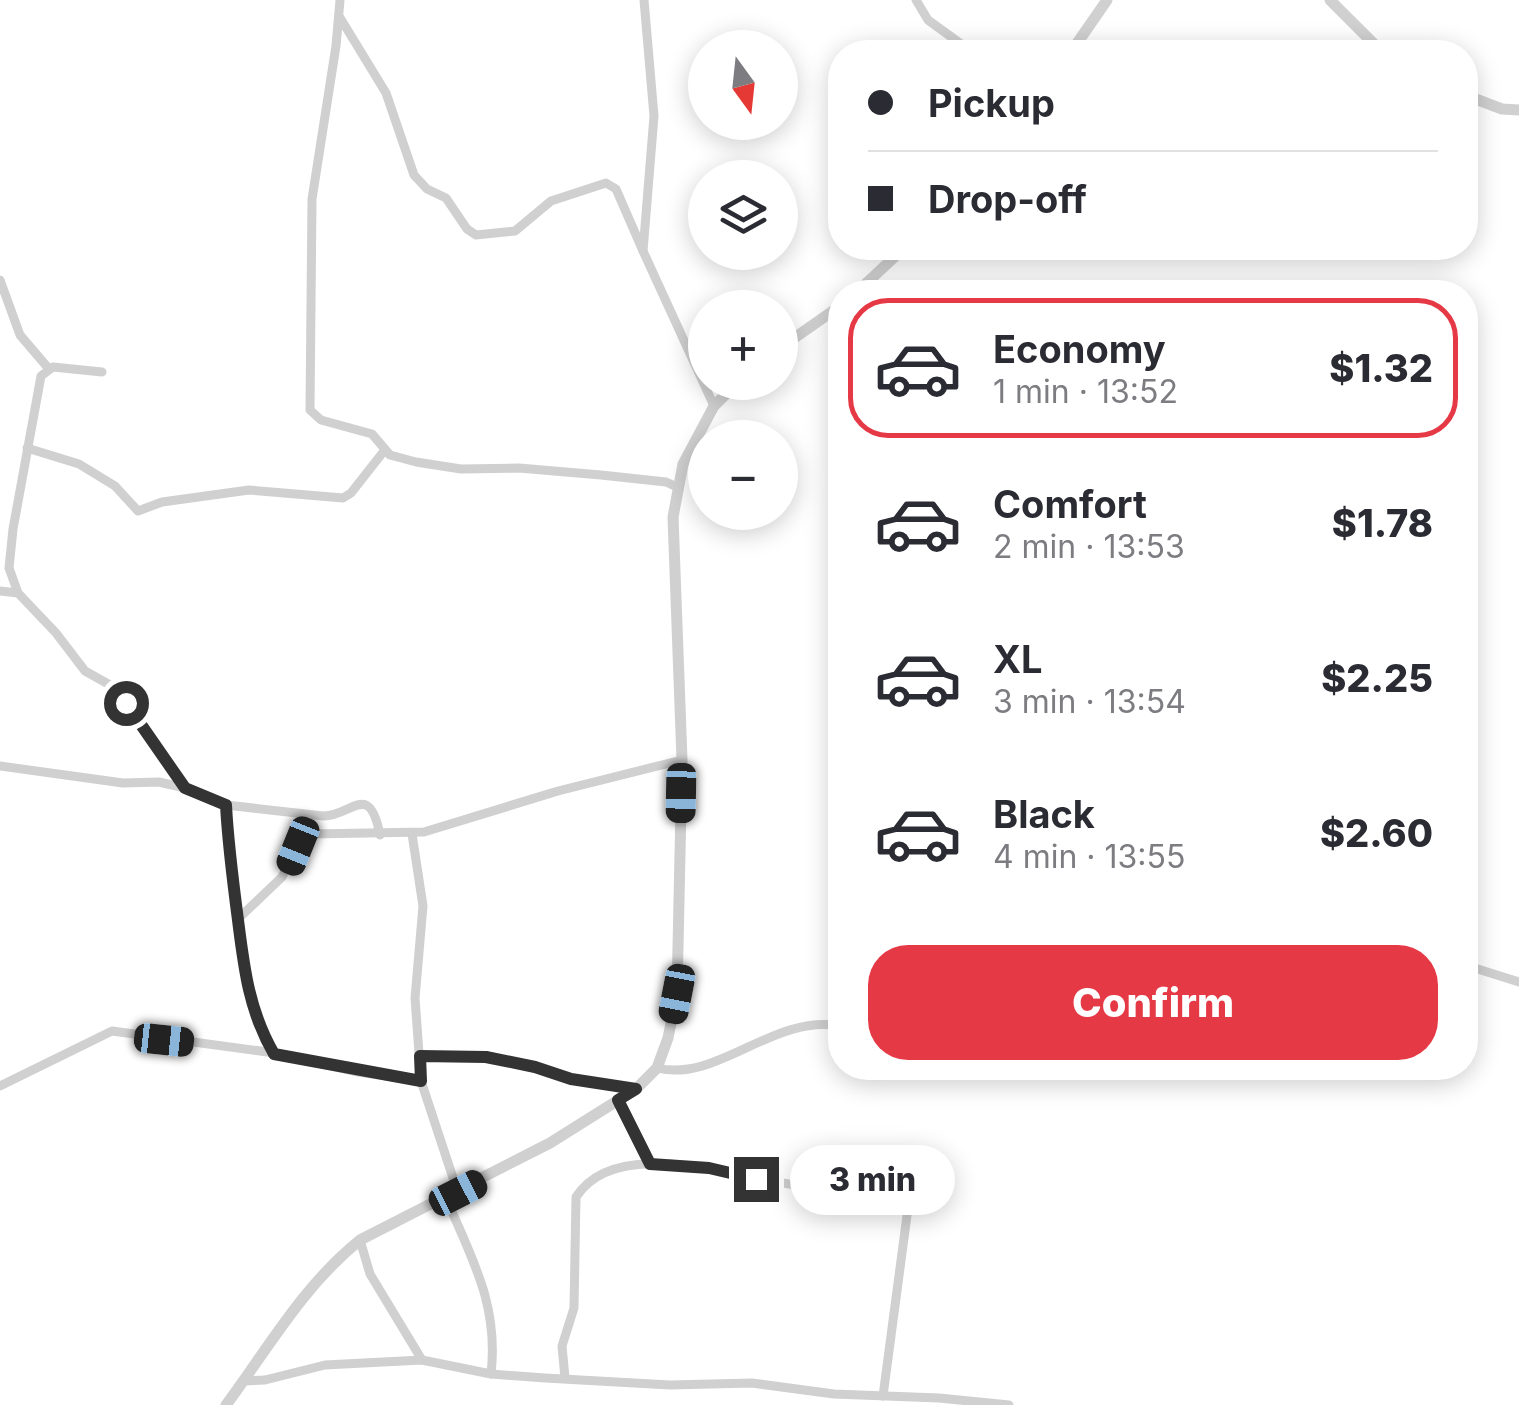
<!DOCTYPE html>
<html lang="en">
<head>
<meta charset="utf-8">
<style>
  body { margin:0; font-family:Inter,sans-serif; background:#f2f2f3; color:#2b2b33; height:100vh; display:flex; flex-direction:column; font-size:38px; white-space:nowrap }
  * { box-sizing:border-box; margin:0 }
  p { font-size:32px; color:#7c7c81 }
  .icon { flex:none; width:55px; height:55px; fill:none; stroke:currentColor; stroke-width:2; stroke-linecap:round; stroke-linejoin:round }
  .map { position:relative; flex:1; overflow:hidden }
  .sheet { position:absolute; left:828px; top:280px; width:650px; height:800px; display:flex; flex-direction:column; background:#fff; border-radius:40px; box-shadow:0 5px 25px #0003 }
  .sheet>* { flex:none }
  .top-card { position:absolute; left:828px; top:40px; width:650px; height:220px; border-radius:40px; box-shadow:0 5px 25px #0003; display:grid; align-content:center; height:220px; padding:0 40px; background:#fff }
  .needle { width:65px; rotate:165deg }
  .buttons { position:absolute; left:688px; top:30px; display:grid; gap:20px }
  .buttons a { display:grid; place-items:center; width:110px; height:110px; border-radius:50%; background:#fff; box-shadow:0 5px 25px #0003; font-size:50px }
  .end { position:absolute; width:45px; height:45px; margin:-22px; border:12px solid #333; background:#fff; box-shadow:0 0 0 5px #fff }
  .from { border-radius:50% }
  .bubble { position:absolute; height:70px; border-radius:35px; background:#fff; box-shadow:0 5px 25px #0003; font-size:32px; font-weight:800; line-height:70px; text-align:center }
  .car { position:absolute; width:30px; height:60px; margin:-30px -15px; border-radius:12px; box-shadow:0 0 8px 2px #0007; background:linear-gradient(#222 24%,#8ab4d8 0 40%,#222 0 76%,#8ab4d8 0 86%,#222 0) }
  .top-card b { display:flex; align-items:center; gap:35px; height:95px; font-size:38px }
  .top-card b+b { border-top:2px solid #e1e1e2 }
  .top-card i { width:25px; height:25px; background:#2b2b33 }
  ul { padding:18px 0 0; list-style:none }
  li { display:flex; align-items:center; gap:30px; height:140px; margin:0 20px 15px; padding:0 20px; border:5px solid transparent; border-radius:40px }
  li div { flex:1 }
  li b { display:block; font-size:38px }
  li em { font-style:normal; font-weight:800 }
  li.selected { border-color:#e63946 }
  li>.icon { width:90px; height:90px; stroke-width:1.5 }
  .primary-button { display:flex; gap:20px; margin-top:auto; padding:20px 40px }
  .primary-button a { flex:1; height:115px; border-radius:40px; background:#e63946; color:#fff; font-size:40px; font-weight:800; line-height:115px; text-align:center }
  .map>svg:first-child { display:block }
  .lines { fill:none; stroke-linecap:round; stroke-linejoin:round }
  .minor { stroke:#d0d0d0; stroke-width:9 }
  .tertiary { stroke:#d0d0d0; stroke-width:11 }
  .route { stroke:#333; stroke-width:12 }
</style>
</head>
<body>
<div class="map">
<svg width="1519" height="1405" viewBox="0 0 1519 1405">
  <rect width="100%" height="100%" fill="#fff"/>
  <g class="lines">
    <g class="minor">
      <polyline points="340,0 336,46 312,199 310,410 321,420 372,434 390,455 416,462 461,469 519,468 601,475 666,482 677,487"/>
      <polyline points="644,0 654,116 643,251 714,406"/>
      <polyline points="916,0 928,20 972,52"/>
      <polyline points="339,16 386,93 414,175 427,189 446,198 467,229 476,235 515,231 551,201 606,183 616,189 643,251"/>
      <polyline points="0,280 20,335 49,369"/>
      <polyline points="27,448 79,464 115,486 138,511 162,502 249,490 343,498 351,493 384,451"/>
      <polyline points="0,591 18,593 56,633 85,671 119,690 185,788"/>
      <polyline points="18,593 9,568 13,529 41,376 53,367 102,372"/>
      <path d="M0,766L123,783L159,782L185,788L226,805L323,816C351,817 369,779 380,835"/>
      <path d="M226,805C228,844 233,881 238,920C244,968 249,1011 275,1053"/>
      <polyline points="412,834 423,906 415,998 421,1081 458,1193"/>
      <polyline points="238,919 282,877 300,841 310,834 424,832 558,791 682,760"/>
      <polyline points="1465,965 1519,982"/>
      <polyline points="420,1057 486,1057 535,1067 571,1079 636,1089"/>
      <path d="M657,1068C718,1083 772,1014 840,1026"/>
      <polyline points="0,1086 112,1031 275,1053 358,1072 421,1081"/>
      <polyline points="618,1100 650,1164"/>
      <path d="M446,1198C472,1259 499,1305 491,1374"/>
      <polyline points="360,1240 370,1274 422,1360"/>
      <path d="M565,1378L562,1346L574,1308L576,1197C616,1135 732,1177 789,1184C802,1186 815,1185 828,1186C840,1187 853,1192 866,1193C878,1195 892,1194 904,1197L908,1208L883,1396"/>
      <polyline points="243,1381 265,1380 325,1365 422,1360 491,1374 545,1378 670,1385 752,1383 834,1394 939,1398 1009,1405"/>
    </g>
    <g class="tertiary">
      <polyline points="1330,0 1382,52"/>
      <polyline points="1071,52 1107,0"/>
      <polyline points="1465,95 1502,109 1519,110"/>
      <polyline points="857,292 904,248"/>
      <polyline points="780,348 840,306"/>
      <path d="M226,1405C269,1347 303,1286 360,1240L550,1143L636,1089L657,1068L668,1038L677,994L682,760L673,517L683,464L714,406L738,382"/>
    </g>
  </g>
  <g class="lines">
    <path class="route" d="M126,703L185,788L226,805C228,844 233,882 238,920C244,968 249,1011 274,1054L421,1081L420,1056L486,1057L535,1067L571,1079L636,1089L618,1100L650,1164L709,1168L756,1179"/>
  </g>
</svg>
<div class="buttons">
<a><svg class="needle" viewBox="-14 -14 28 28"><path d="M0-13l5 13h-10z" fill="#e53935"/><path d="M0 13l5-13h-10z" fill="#7c7c81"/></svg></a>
<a><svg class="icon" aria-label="layers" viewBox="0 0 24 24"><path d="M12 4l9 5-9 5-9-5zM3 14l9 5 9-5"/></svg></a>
<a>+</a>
<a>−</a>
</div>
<i class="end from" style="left:126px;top:703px"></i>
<i class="end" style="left:756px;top:1179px"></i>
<div class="bubble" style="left:790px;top:1145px;width:165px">3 min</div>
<i class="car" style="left:681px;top:793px;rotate:181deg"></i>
<i class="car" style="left:298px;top:846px;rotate:202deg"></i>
<i class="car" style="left:677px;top:994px;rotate:191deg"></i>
<i class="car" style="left:164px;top:1040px;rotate:96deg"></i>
<i class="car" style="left:458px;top:1193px;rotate:63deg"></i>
<div class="top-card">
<b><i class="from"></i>Pickup</b>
<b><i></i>Drop-off</b>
</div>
<section class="sheet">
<ul>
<li class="selected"><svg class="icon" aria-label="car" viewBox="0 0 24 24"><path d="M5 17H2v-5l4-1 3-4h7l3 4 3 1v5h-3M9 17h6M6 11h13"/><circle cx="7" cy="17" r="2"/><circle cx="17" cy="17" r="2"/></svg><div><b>Economy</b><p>1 min · 13:52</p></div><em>$1.32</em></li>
<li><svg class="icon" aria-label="car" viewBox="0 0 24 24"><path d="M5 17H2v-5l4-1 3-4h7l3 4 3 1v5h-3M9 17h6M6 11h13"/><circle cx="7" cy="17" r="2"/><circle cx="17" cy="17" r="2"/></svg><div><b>Comfort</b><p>2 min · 13:53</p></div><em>$1.78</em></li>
<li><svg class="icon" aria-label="car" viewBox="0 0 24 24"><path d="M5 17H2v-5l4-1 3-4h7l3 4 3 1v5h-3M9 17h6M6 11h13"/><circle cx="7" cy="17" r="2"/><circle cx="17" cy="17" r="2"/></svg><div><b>XL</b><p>3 min · 13:54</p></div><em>$2.25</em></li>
<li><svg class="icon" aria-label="car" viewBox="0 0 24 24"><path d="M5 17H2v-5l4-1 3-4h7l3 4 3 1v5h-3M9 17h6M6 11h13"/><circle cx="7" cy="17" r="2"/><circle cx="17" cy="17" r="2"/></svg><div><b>Black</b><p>4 min · 13:55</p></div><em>$2.60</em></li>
</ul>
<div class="primary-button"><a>Confirm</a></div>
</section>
</div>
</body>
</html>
